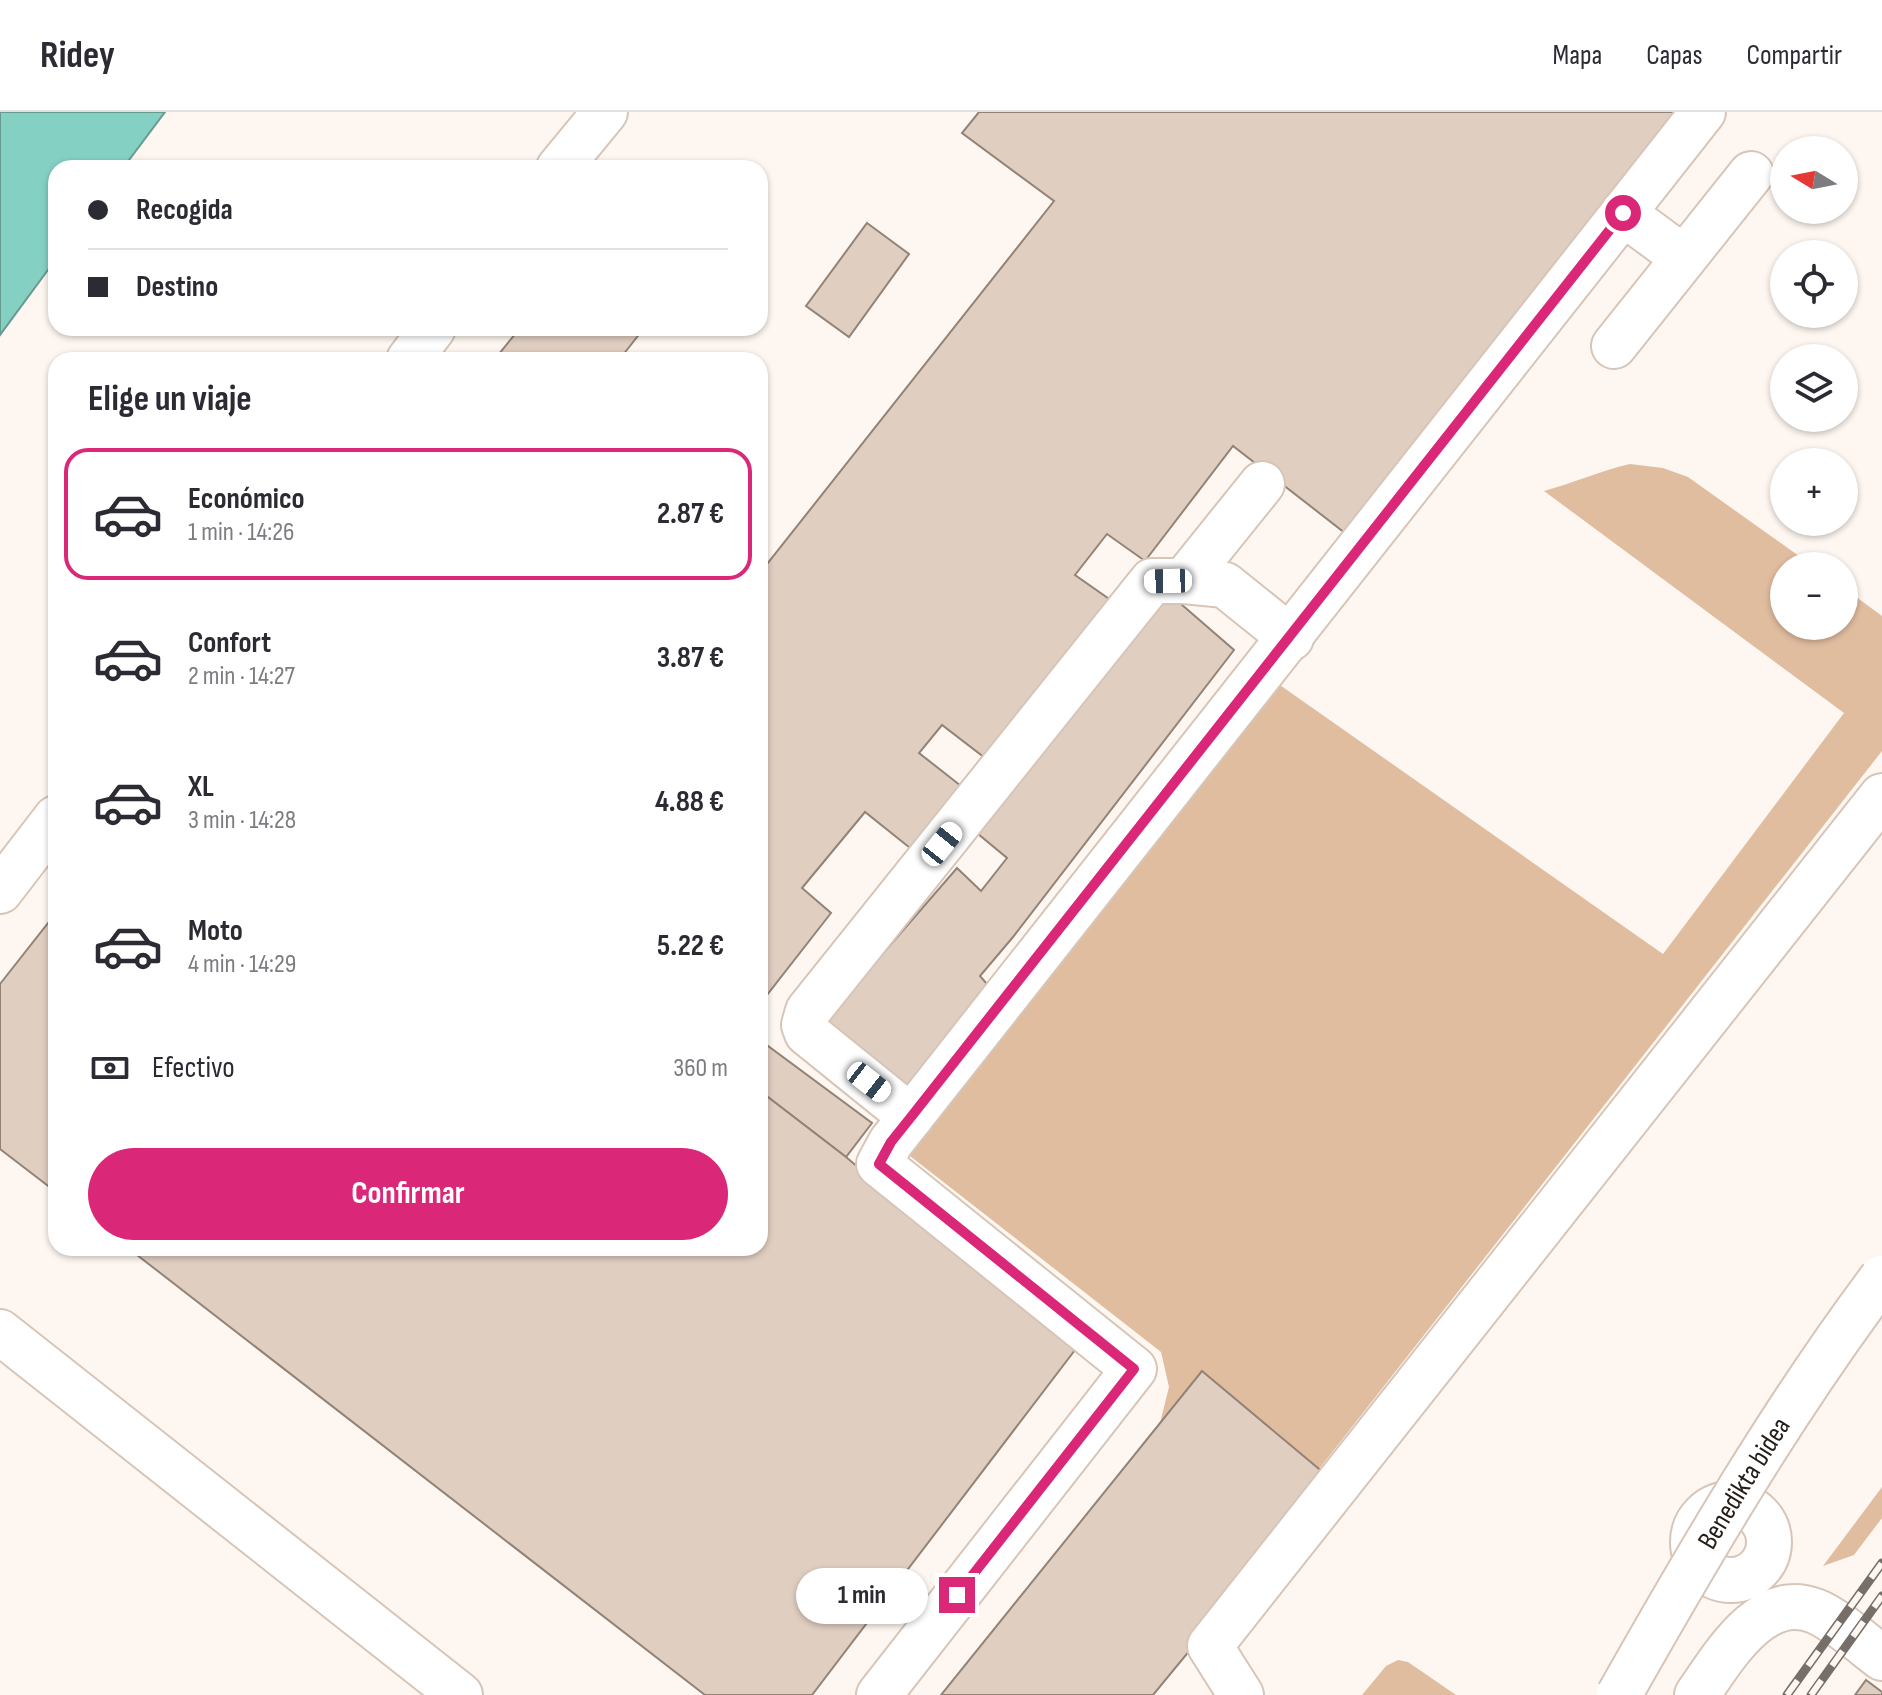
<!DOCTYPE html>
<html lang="es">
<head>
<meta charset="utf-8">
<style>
  body { margin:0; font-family:"Sofia Sans Condensed",sans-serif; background:#f2f2f3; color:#2b2b33; height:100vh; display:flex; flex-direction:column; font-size:30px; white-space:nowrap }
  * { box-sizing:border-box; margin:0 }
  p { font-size:26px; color:#7c7c81 }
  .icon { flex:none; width:44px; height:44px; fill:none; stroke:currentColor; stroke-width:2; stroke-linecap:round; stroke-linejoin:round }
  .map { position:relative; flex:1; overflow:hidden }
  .sheet { position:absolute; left:48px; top:240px; width:720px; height:904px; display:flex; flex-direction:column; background:#fff; border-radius:24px; box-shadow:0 2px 6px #0004 }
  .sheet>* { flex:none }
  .banner { position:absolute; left:48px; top:48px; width:720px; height:176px; border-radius:24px; box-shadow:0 2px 6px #0004; display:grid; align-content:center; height:176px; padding:0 40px; background:#fff }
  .needle { width:52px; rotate:280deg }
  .fabs { position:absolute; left:1770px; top:24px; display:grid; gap:16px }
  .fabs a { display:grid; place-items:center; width:88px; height:88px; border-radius:50%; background:#fff; box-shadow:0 2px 6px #0004; font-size:40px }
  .end { position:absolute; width:36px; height:36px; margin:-18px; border:10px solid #db2777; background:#fff; box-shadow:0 0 0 4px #fff }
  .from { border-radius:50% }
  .bubble { position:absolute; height:56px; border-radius:28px; background:#fff; box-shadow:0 2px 6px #0004; font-size:26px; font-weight:700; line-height:56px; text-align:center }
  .car { position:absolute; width:24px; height:48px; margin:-24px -12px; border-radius:10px; box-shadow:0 0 6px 2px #0007; background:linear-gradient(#fff 24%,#345 0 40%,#fff 0 76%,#345 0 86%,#fff 0) }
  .banner b { display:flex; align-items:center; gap:28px; height:76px; font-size:30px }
  .banner b+b { border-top:2px solid #e1e1e2 }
  .banner i { width:20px; height:20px; background:#2b2b33 }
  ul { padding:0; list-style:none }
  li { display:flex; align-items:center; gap:24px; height:132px; margin:0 16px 12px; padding:0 24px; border:4px solid transparent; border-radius:24px }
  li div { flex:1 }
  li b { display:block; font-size:30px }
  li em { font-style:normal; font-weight:700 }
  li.active { border-color:#db2777 }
  li>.icon { width:72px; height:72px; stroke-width:1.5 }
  h2 { padding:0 40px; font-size:36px; line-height:96px }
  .pay { display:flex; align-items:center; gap:20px; height:88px; padding:0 40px; font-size:30px }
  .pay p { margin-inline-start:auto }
  .action { display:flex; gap:16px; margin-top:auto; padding:16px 40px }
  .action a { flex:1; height:92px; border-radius:48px; background:#db2777; color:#fff; font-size:32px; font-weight:700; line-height:92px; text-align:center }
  header { display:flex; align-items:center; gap:48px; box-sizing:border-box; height:112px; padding:0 40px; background:#fff; border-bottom:2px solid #e1e1e2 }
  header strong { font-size:38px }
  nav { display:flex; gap:44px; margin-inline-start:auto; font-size:28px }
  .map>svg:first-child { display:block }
  .green { fill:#e1bda0 }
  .water { fill:#84d1c4; stroke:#679b90; stroke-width:2 }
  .building { fill:#e0cec1; stroke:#938376; stroke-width:2 }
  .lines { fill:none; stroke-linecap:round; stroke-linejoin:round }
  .minor-casing { stroke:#d7c5b8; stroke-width:48 }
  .minor { stroke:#fff; stroke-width:44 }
  .rail-casing { stroke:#766f69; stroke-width:9 }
  .rail { stroke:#fef7f1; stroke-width:6; stroke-dasharray:18; stroke-linecap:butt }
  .minor-bridge-casing { stroke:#d7c5b8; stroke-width:48; stroke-linecap:butt }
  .minor-bridge { stroke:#fff; stroke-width:44 }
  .route { stroke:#db2777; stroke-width:10 }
  .labels { text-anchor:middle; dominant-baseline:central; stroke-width:7; stroke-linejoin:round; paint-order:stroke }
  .street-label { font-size:28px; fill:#241d18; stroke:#fef7f1 }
</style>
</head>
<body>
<header>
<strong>Ridey</strong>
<nav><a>Mapa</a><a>Capas</a><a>Compartir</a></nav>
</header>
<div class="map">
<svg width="1882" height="1583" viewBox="0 0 1882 1583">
  <rect width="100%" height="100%" fill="#fef7f1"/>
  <g class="green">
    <path d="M1630,352L1663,356L1688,365L1813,454H1784V514H1844V476L1882,504V639L1319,1357L1202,1259L1160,1311L1169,1275L1161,1240L910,1044L1277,571L1663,842L1844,601L1544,379C1573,371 1600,359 1630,352Z"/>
    <polygon points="1882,1375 1882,1406 1854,1443 1823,1454"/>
    <polygon points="1398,1548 1408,1550 1456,1583 1362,1583 1386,1554"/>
  </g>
  <polygon class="water" points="0,0 165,0 123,56 56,56 56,147 0,223"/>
  <g class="building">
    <polygon points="979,0 1676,0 1345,421 1233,334 1145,449 1107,422 1075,463 1112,489 989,649 942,613 919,641 970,681 915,740 865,700 802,776 831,801 760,892 760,461 1054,89 962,21"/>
    <polygon points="867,111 909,142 849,225 806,194"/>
    <polygon points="520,216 644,216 619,248 494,248"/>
    <polygon points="1166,479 1234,538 1013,825 980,864 987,872 954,914 963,923 911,984 821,913 957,756 981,779 1007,746 977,721"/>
    <polygon points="56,801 56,1080 0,1037 0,872"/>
    <polygon points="760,928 872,1011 846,1045 760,979"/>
    <polygon points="760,979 846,1045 1075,1238 812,1583 705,1583 128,1136 760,1136"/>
    <polygon points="1202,1259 1331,1367 1153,1583 941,1583"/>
    <polygon points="1866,1568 1882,1580 1882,1583 1855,1583"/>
  </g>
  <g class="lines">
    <defs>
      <g id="minor">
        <polyline points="559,56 605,0"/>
        <polyline points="1623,101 1684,146"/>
        <polyline points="1614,234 1751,62"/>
        <polyline points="409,248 433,216"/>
        <polyline points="1184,469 1262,372"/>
        <polyline points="0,779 56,706"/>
        <polyline points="911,1005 807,921 804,913 808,899 1152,469 1184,469 1225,473 1291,526"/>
        <polyline points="0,1220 460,1583"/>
        <circle cx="1731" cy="1430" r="38"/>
        <polyline points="879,1583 1134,1257 879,1052 891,1030 1703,0"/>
        <polyline points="1241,1583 1210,1534 1882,684"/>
        <path d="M1697,1583C1723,1546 1761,1478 1815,1499C1834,1506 1865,1533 1882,1546"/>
      </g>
    </defs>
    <use href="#minor" class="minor-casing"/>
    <use href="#minor" class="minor"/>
    <defs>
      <g id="rail">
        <polyline points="1787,1583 1882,1451"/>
        <polyline points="1811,1583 1882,1484"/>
      </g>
    </defs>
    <use href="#rail" class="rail-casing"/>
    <use href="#rail" class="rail"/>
    <defs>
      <g id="minor-bridge">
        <path id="s1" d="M1619,1583C1700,1440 1783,1298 1882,1166"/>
      </g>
    </defs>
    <use href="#minor-bridge" class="minor-bridge-casing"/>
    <use href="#minor-bridge" class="minor-bridge"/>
  </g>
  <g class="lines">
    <polyline class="route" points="957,1483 1134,1257 879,1052 891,1030 911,1005 1623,101"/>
  </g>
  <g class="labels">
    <g class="street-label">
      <text stroke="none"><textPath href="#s1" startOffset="246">Benedikta bidea</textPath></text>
    </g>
  </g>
</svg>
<div class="fabs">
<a><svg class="needle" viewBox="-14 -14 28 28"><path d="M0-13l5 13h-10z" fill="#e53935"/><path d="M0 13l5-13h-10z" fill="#7c7c81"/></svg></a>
<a><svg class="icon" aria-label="locate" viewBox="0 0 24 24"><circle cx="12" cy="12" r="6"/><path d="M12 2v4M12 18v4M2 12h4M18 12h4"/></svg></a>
<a><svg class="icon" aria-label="layers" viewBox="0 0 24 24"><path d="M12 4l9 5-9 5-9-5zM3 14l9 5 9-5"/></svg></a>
<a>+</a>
<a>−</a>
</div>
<i class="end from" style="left:1623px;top:101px"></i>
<i class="end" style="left:957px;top:1483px"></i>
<div class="bubble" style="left:796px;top:1456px;width:132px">1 min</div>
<i class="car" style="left:1168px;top:469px;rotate:269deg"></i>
<i class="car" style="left:942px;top:732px;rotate:39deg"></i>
<i class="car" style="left:869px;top:970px;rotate:128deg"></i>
<div class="banner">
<b><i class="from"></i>Recogida</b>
<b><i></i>Destino</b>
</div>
<section class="sheet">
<h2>Elige un viaje</h2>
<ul>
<li class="active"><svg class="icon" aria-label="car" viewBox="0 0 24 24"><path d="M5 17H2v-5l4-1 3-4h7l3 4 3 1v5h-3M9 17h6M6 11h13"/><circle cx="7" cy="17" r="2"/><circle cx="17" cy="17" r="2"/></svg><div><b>Económico</b><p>1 min · 14:26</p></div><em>2.87 €</em></li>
<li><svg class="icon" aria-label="car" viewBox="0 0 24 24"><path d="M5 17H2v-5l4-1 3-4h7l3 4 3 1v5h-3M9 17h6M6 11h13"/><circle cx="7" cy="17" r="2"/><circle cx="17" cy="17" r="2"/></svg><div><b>Confort</b><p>2 min · 14:27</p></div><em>3.87 €</em></li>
<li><svg class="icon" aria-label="car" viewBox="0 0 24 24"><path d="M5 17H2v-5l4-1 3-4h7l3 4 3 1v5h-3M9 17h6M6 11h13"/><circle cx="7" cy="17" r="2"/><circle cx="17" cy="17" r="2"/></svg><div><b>XL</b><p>3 min · 14:28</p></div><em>4.88 €</em></li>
<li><svg class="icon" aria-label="car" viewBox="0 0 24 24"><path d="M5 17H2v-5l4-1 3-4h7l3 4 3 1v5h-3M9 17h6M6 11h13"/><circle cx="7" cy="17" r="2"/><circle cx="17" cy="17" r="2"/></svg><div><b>Moto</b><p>4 min · 14:29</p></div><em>5.22 €</em></li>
</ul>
<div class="pay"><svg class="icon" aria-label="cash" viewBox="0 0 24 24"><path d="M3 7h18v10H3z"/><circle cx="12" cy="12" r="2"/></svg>Efectivo<p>360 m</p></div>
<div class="action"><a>Confirmar</a></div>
</section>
</div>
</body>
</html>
